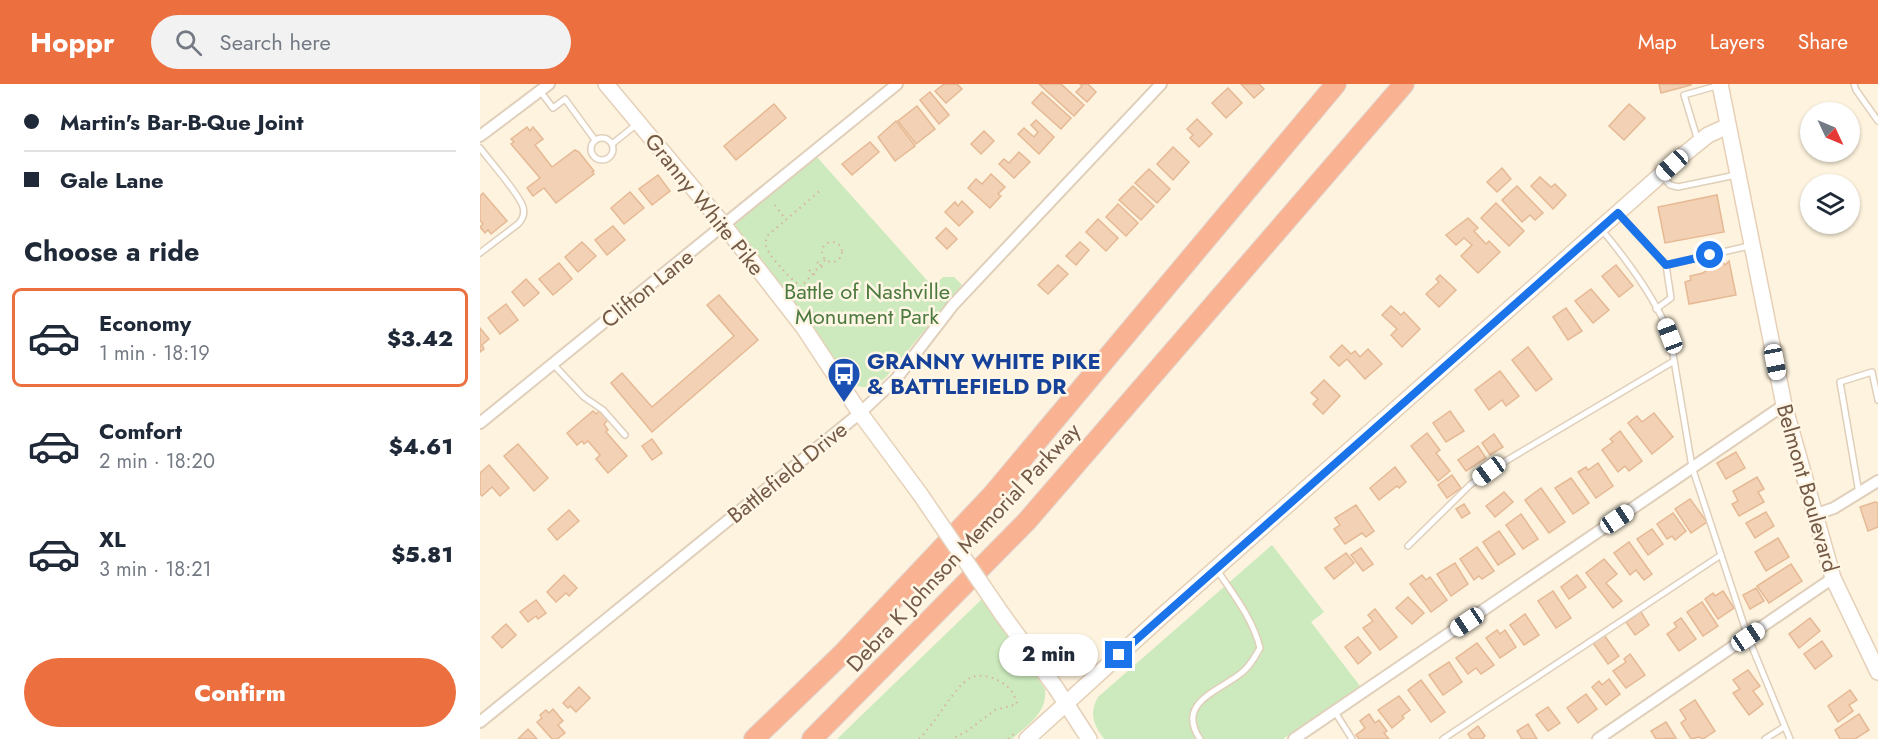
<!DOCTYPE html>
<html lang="en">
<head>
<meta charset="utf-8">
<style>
  body { margin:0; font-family:Jost,sans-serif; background:#f2f2f3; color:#1f2937; height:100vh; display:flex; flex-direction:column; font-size:22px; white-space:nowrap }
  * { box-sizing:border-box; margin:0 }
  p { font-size:20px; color:#747a83 }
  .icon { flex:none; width:33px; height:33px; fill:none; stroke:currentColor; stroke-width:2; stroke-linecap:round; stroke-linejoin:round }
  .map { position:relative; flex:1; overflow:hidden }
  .details { display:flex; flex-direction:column; background:#fff; width:480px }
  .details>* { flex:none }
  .top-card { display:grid; align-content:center; height:132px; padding:0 24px; background:#fff }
  .needle { width:39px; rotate:134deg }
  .buttons { position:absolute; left:1320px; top:18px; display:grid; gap:12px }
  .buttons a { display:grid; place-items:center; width:60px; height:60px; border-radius:50%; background:#fff; box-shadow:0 2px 4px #0004; font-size:30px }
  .end { position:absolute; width:27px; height:27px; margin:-14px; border:8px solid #1a73e8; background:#fff; box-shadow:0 0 0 3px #fff }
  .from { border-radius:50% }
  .bubble { position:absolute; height:42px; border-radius:21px; background:#fff; box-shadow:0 2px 4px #0004; font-size:20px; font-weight:800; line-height:42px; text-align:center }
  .car { position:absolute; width:18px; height:36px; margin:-18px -9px; border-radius:8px; box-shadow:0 0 4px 2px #0007; background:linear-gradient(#fff 24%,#345 0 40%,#fff 0 76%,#345 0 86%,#fff 0) }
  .top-card b { display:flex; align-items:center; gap:21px; height:57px; font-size:22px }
  .top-card b+b { border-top:2px solid #e0e1e3 }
  .top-card i { width:15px; height:15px; background:#1f2937 }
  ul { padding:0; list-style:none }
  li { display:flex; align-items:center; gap:18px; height:99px; margin:0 12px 9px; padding:0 12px; border:3px solid transparent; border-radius:9px }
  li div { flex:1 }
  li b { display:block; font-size:22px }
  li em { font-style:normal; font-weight:800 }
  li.current { border-color:#eb6f3f }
  li>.icon { width:54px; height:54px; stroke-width:1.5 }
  h2 { padding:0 24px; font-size:27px; line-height:72px }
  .action { display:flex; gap:12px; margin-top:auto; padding:12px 24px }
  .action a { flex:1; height:69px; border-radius:36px; background:#eb6f3f; color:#fff; font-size:24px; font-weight:800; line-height:69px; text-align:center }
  header { display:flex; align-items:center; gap:36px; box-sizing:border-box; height:84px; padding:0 30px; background:#eb6f3f; color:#fff }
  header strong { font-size:28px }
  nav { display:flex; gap:33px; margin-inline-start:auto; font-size:21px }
  .search { width:420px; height:54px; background:#f2f2f3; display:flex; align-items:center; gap:15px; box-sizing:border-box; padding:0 21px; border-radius:33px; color:#747a83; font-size:22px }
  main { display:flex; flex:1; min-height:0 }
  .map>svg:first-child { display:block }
  .green { fill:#cceabd }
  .building { fill:#f3d1b5; stroke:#e6b995; stroke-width:1.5 }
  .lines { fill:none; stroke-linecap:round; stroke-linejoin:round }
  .lane-casing { stroke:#e0cfba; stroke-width:8 }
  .street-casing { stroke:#e0cfba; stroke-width:14 }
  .secondary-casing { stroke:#e6d0b8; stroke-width:18 }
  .highway-casing { stroke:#e0dad6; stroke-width:22 }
  .path { stroke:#d7b599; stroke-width:2; stroke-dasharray:1.5 4.5; stroke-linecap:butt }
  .lane { stroke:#fff; stroke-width:5 }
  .street { stroke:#fff; stroke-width:10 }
  .secondary { stroke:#fff; stroke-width:15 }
  .highway { stroke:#f9b392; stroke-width:20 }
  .secondary-bridge-casing { stroke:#e6d0b8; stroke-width:18; stroke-linecap:butt }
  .secondary-bridge { stroke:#fff; stroke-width:15 }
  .route { stroke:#1a73e8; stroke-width:8 }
  .labels { text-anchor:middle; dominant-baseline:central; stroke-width:5; stroke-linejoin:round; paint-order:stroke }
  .street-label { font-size:22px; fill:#735946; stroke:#fff6e5 }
  .park-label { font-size:22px; fill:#4c793e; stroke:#fff6e5 }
  .transit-label { font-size:22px; font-weight:bold; fill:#164399; stroke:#fff6e5; text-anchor:start }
</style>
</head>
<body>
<header>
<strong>Hoppr</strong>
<div class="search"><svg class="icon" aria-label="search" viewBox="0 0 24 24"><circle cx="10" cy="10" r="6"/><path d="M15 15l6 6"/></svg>Search here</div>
<nav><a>Map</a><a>Layers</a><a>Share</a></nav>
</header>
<main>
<section class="details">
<div class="top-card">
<b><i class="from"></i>Martin's Bar-B-Que Joint</b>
<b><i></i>Gale Lane</b>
</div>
<h2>Choose a ride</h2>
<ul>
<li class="current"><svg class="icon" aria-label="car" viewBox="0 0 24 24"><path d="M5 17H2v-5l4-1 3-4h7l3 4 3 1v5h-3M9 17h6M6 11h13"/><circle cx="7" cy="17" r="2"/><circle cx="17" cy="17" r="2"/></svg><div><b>Economy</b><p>1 min · 18:19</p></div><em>$3.42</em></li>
<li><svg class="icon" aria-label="car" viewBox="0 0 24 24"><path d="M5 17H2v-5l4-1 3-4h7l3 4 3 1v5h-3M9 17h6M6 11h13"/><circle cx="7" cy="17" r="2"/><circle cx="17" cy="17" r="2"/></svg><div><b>Comfort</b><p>2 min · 18:20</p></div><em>$4.61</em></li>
<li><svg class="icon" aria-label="car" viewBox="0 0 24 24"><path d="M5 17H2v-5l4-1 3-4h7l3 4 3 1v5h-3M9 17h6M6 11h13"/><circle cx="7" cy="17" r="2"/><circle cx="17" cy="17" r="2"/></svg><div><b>XL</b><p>3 min · 18:21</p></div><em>$5.81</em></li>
</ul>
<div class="action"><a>Confirm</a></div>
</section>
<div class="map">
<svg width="1398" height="655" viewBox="0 0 1398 655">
  <rect width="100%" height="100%" fill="#fdf3de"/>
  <g class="green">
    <path d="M336,72L453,203L463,193H474L482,201L406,293C392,305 380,307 365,295L250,142Z"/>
    <path d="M792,461L844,528L831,538L880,602L803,655H624C613,640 609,629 618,613Z"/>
    <path d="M502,515L565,605C568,629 547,641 532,655H357Z"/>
  </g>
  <g class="building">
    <polygon points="464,0 477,0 482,5 466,19 455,7"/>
    <polygon points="559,0 581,0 604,21 594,32"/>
    <polygon points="600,0 608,0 616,8 607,18 596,8 602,2"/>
    <polygon points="761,0 779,0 784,5 774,14"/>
    <polygon points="1179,0 1211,0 1211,1 1181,9"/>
    <polygon points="748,4 762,19 746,34 732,19"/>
    <polygon points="450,8 469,31 459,40 440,16"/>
    <polygon points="562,8 591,34 581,45 552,19"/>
    <polygon points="294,20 306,34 256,76 244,62"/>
    <polygon points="1149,20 1165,34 1144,56 1129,42"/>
    <polygon points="437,22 455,45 436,60 418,37"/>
    <polygon points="717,35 732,50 719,63 710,54 713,51 707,45"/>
    <polygon points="556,36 574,53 559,70 538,50 544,44 554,53 558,48 551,41"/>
    <polygon points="416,37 435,62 415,77 398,53"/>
    <polygon points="47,43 50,47 53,43 63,55 55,61 72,83 95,66 99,68 114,87 112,88 114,90 76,119 64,104 53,112 47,104 60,94 31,60 34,58 31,55"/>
    <polygon points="504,47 514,57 501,70 491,60"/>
    <polygon points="390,58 399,68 372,91 362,80"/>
    <polygon points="693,63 709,78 693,96 677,80"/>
    <polygon points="539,68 550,78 534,94 519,80 524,75 529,79"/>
    <polygon points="1022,84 1031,95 1017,108 1007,98"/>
    <polygon points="669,85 690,105 677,119 655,99"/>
    <polygon points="511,90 525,103 518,110 521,112 510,124 488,104 496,95 502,100"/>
    <polygon points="178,91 190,107 172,121 159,105"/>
    <polygon points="1060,93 1071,103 1075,100 1086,111 1073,125 1051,102"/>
    <polygon points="653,102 674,122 661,136 639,116"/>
    <polygon points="1037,102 1063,129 1055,136 1050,131 1042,138 1022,116"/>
    <polygon points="150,108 164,124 144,140 131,124"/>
    <polygon points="3,109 27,137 11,150 8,146 5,149 0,143 3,140 0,136 0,112"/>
    <polygon points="1237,111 1244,148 1185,159 1178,123"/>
    <polygon points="482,117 493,128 479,142 465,128 475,118 478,122"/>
    <polygon points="1016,119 1044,147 1029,162 1001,134"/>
    <polygon points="638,120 658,139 646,152 626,133"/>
    <polygon points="988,134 998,144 994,147 1006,160 1009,157 1020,168 998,189 981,172 992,161 984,154 976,161 966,151"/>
    <polygon points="618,135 638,154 626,167 606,148"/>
    <polygon points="133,142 145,156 127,171 115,156"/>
    <polygon points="466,144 477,155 467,165 456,154"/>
    <polygon points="102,158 116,172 98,188 85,173"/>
    <polygon points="600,158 609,166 596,181 586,172"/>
    <polygon points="1240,174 1245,181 1249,177 1256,211 1209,220 1205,198 1211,196 1210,192 1223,189 1228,185 1227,183"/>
    <polygon points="79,179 92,195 73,211 59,195"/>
    <polygon points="578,181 588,190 568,210 558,201"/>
    <polygon points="1136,181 1153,202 1139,213 1122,192"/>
    <polygon points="960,191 976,206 959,223 946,210 959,198 956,195"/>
    <polygon points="46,195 59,209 44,222 32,208"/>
    <polygon points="1111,205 1129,226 1113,239 1095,217"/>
    <polygon points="239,211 278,256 172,348 131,299 142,289 172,323 254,252 227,221"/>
    <polygon points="26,220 38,236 20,250 8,234"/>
    <polygon points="911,222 921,231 924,228 940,245 922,263 911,251 917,245 902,231"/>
    <polygon points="1086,224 1102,247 1088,256 1073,233"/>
    <polygon points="0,244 9,255 2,261 4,265 0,268"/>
    <polygon points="862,261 871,270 875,267 880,273 888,265 902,280 885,295 867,275 859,282 850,273"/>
    <polygon points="1048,263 1072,295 1056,307 1032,276"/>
    <polygon points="1020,287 1039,312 1026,322 1022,316 1009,326 995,306"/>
    <polygon points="844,296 860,312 843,330 833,320 838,315 831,309"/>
    <polygon points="120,326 128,336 124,340 128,346 126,348 147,372 128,389 116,375 120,371 108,357 104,360 102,357 97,361 87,349 113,327 116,330"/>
    <polygon points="970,327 984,347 966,358 953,339"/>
    <polygon points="1174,329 1193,353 1172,370 1148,339 1157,332 1162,338"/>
    <polygon points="1140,347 1162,377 1149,387 1145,382 1138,388 1122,366 1133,358 1130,355"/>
    <polygon points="947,349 960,366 956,369 970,387 958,397 931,362"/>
    <polygon points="1014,350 1023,363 1010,371 1002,359"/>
    <polygon points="172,355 182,369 172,376 162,362"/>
    <polygon points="38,360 68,394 54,407 24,372"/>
    <polygon points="998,362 1006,374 986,387 978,376"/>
    <polygon points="1256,368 1265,384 1246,395 1237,379"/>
    <polygon points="1118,379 1133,402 1116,414 1098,388 1106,383 1108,386"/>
    <polygon points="9,381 29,404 20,412 12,403 2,412 0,410 0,389"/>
    <polygon points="915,383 926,398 919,404 917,402 899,416 890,404"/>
    <polygon points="972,391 981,404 967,414 958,401"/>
    <polygon points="1277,393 1284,405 1278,408 1284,418 1259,432 1252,420 1258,417 1253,407"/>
    <polygon points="1091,394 1109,419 1093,430 1075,404"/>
    <polygon points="1061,404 1085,438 1069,449 1045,416"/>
    <polygon points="1024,408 1033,418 1015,433 1006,422"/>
    <polygon points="1210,415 1227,438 1211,449 1195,425"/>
    <polygon points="1395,418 1398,419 1398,443 1388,447 1380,423"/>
    <polygon points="984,420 990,429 982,434 976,425"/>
    <polygon points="876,421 894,447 886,453 882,449 865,460 854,445 860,441 855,434"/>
    <polygon points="89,426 99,437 77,456 68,445"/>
    <polygon points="1286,428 1294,442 1275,454 1266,439"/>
    <polygon points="1193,429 1206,447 1195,456 1192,452 1187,455 1177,440"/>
    <polygon points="1041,430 1058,455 1043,465 1026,441"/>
    <polygon points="1172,445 1183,460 1168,471 1157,455"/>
    <polygon points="1019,447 1035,470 1018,481 1003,458"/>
    <polygon points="1298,454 1309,473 1286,487 1275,468"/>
    <polygon points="1149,458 1172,490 1164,496 1156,486 1150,491 1134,469"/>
    <polygon points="997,463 1014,487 1002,495 999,492 994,496 980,475"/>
    <polygon points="881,464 893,480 883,487 871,471"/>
    <polygon points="866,469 874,479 854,495 845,484"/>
    <polygon points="1124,475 1137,490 1126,499 1142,517 1133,524 1106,489"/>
    <polygon points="975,479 988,500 971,512 957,490"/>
    <polygon points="1311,480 1322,497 1289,519 1277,502"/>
    <polygon points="84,491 97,504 89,512 86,509 76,518 67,508"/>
    <polygon points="942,491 946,496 950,493 967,516 951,528 930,500"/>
    <polygon points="1097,491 1106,503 1089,515 1081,503"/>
    <polygon points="1276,504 1284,517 1270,525 1263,511"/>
    <polygon points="1073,507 1091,534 1076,544 1058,517"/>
    <polygon points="1243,507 1254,524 1238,535 1225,515 1233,509 1235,512"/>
    <polygon points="928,513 944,529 932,540 916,524"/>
    <polygon points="56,516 66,529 58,535 56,532 48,538 40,528"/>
    <polygon points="1222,518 1238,542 1223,552 1207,528"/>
    <polygon points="895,525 917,553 900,566 883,544 893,537 888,531"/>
    <polygon points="1161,528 1169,541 1155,551 1146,538"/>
    <polygon points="1045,530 1059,551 1044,561 1030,541"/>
    <polygon points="1201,534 1216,555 1199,567 1187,550 1197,543 1194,539"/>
    <polygon points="1330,534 1340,547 1319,564 1309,550"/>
    <polygon points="26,540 36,551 22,564 12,553"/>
    <polygon points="1017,546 1020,550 1025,546 1036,563 1020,574 1006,554"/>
    <polygon points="1124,551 1139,572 1128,580 1113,559"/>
    <polygon points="878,553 891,569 878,580 865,563"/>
    <polygon points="1342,557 1352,572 1335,585 1324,570"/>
    <polygon points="997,559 1014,581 1001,590 996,584 988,590 976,574"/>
    <polygon points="1150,570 1165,591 1146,604 1133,587 1146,578 1144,575"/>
    <polygon points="969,578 982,598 963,611 949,591"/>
    <polygon points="1268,586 1280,602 1273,607 1283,620 1269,631 1253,609 1260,605 1253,596"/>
    <polygon points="1129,595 1140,610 1126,621 1112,603 1119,597 1122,601"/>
    <polygon points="941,596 965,628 951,638 928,606"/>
    <polygon points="99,603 110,614 96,628 90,622 88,624 83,619"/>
    <polygon points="1370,606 1377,616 1369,621 1373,627 1358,638 1348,622"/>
    <polygon points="1106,610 1117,625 1098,639 1087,624"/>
    <polygon points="919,612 930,626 922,632 924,634 912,644 898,626"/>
    <polygon points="1215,616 1235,647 1223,655 1219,653 1211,655 1201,639 1206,635 1200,626"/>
    <polygon points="1068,623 1080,639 1068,647 1056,631"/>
    <polygon points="73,625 83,637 78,641 85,649 77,655 72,655 57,638 62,634 60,631 66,626 69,629"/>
    <polygon points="889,630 895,639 899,636 907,647 904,649 909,655 879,655 876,651 885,644 880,637"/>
    <polygon points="1379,630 1389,646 1375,655 1360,655 1355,646"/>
    <polygon points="1186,638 1196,654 1176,655 1171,647"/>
    <polygon points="1048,640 1057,655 1042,655 1037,647"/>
    <polygon points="998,642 1005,652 1002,655 991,655 988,650"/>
    <polygon points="48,645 57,655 38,655"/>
  </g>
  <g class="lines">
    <defs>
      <g id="lane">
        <polyline points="1374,0 1376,6 1398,37"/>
        <polyline points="60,7 73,24 85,15 115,56"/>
        <circle cx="122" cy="65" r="11"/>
        <polyline points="1218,57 1204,11 1240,1"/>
        <polyline points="132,60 157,40"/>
        <path d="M0,64C9,76 40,111 43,123C45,130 43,135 38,140L0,169"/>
        <polyline points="1181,91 1190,101 1198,103 1256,91"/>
        <polyline points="1139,130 1186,181 1191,214 1176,225"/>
        <path d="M1122,146C1146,175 1177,217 1190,252L1212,383L1268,553L1310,655"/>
        <polyline points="1186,181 1269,162"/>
        <polyline points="73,280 104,313 123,326 145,351"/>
        <polyline points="1379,409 1360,298 1392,288 1398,316"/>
        <polyline points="928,462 990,401 1009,387 1194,277"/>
        <polyline points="855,628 872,655"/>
        <path d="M720,655C696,619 737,608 760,590C769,584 775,573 780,564C773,535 753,510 737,486"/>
        <polyline points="963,655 1241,471"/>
        <polyline points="1285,655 1304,643"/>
      </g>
      <g id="street">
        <polyline points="0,52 69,0"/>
        <polyline points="0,339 417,0"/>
        <polyline points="1334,431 1354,424 1398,397"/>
        <polyline points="0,638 380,329 416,295 473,221 681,0"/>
        <polyline points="814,655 1304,321"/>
        <polyline points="1118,655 1353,494"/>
      </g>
      <g id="secondary">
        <polyline points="126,0 243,140 324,244 380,329 440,410"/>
        <polyline points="1240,0 1304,321 1353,494 1398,588"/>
        <polyline points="522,530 576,604 609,655"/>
        <polyline points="547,655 682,532 1202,72 1228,51 1248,42"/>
      </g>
      <g id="highway">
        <polyline points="274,655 361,571 513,410 856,0"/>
        <polyline points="332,655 547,437 924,0"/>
      </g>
    </defs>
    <use href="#lane" class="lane-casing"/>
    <use href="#street" class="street-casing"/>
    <use href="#secondary" class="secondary-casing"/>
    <use href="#highway" class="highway-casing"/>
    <g class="path">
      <polyline points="295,121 306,136"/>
      <circle cx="352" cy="168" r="10"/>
      <polyline points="337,178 344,185"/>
      <polyline points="329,186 338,194"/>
      <polyline points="320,204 345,176"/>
      <path d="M336,214C324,209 289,174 286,162C285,157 286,156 287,152L342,105"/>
      <path d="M439,655C455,640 475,602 490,594C498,590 509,592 517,596C527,600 535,609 537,620L515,626L487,647L472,655"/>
      <polyline points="528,655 535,649"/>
    </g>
    <use href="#lane" class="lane"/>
    <use href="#street" class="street"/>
    <use href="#secondary" class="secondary"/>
    <use href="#highway" class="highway"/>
    <defs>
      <polyline id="secondary-bridge" points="440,410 522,530"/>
    </defs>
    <use href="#secondary-bridge" class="secondary-bridge-casing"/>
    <use href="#secondary-bridge" class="secondary-bridge"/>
  </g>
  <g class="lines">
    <polyline class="route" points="639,571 1138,129 1186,181 1230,171"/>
  </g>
  <defs>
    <symbol id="bus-pin" viewBox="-11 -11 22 30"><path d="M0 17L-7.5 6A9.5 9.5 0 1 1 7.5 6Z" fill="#1a4fb4" stroke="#fff6e5"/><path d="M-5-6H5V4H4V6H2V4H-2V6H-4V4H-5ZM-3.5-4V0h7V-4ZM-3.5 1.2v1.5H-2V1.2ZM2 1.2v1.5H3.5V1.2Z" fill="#fff"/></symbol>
  </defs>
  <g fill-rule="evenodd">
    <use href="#bus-pin" x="345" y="271" width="38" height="52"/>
  </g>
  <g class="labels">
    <g class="street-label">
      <text transform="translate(225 120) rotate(51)">Granny White Pike</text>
      <text transform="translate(167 204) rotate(-39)">Clifton Lane</text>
      <text transform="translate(307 388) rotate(-39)">Battlefield Drive</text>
      <text transform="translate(1328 404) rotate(74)">Belmont Boulevard</text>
      <text transform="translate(483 463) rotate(-47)">Debra K Johnson Memorial Parkway</text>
    </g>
    <g class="park-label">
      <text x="387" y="207">Battle of Nashville<tspan x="387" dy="25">Monument Park</tspan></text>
    </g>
    <g class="transit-label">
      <text x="387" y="277">GRANNY WHITE PIKE<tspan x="387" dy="25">&amp; BATTLEFIELD DR</tspan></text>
    </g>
  </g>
</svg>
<div class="buttons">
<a><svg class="needle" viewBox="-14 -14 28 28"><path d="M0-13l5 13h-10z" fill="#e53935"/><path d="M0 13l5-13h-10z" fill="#747a83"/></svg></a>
<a><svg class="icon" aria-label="layers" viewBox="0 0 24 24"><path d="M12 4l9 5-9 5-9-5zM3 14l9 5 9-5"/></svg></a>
</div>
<i class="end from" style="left:1230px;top:171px"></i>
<i class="end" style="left:639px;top:571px"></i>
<div class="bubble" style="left:519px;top:550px;width:99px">2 min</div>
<i class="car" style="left:1192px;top:81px;rotate:228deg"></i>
<i class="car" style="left:1190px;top:252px;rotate:339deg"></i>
<i class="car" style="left:1295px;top:278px;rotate:169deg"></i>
<i class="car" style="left:1009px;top:387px;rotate:234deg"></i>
<i class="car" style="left:1137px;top:435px;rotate:56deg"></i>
<i class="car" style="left:987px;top:538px;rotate:236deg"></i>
<i class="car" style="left:1268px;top:553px;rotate:56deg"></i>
</div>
</main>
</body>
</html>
